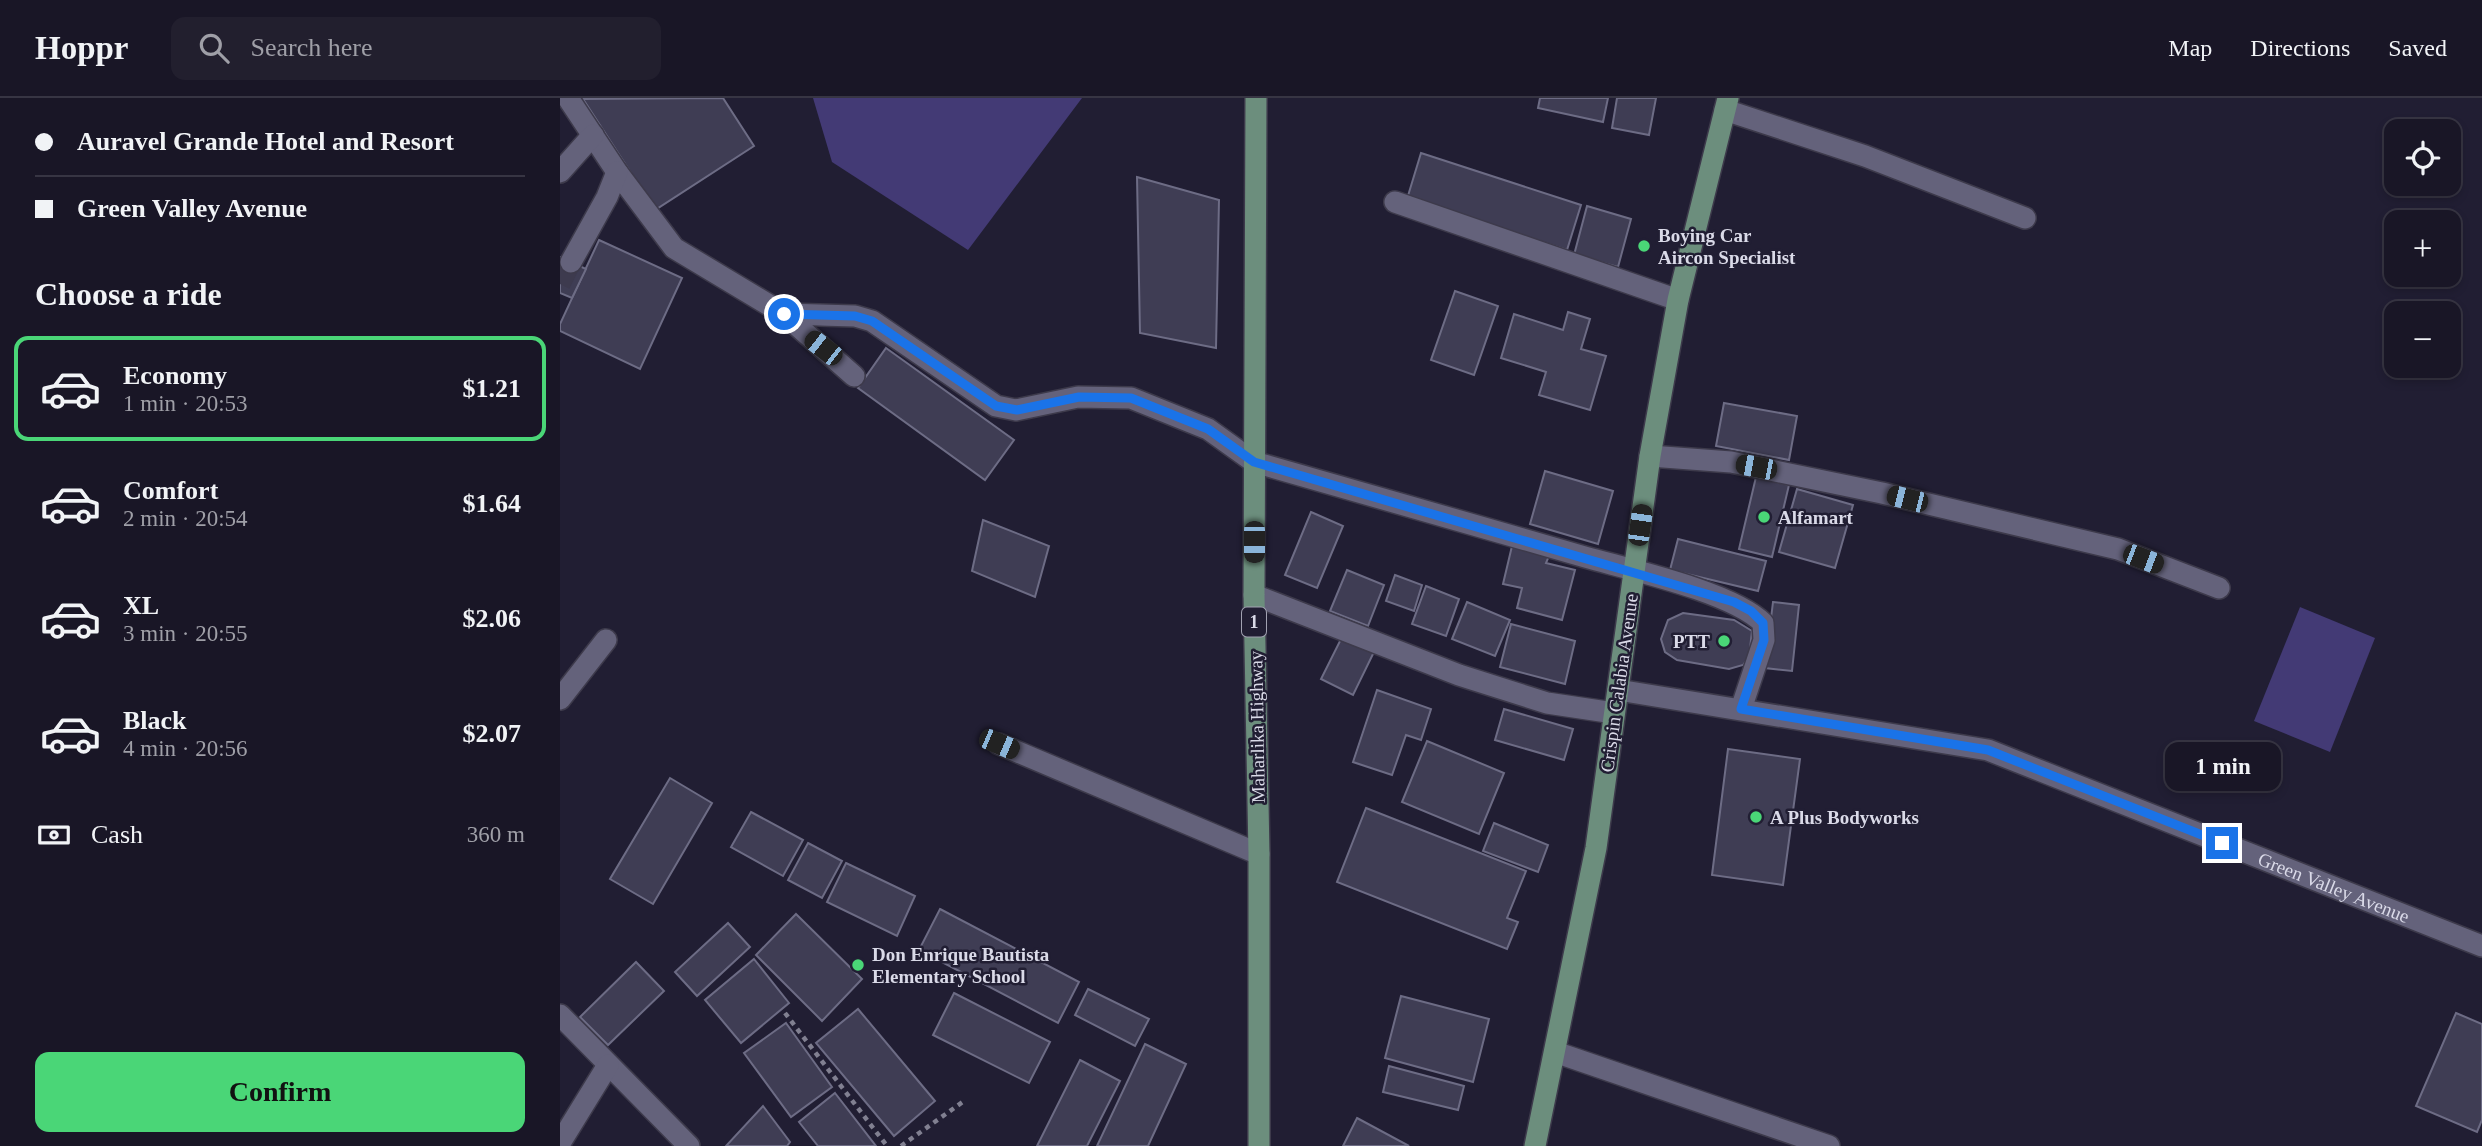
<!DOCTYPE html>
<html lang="en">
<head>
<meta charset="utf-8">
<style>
  body { margin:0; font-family:"Times New Roman",serif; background:#221f2e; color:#f1f3f6; height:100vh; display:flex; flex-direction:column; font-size:26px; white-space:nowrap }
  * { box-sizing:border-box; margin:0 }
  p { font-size:23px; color:#9f9fa7 }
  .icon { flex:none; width:38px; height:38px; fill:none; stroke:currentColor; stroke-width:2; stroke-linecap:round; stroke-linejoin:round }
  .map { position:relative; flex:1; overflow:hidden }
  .panel { display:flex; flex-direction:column; background:#191626; width:560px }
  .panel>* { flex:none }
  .hud { display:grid; align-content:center; height:154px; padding:0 35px; background:#191626 }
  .buttons { position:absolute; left:1824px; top:21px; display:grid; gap:14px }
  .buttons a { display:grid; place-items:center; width:77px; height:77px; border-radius:14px; background:#191626; box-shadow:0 4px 10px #0003,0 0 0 2px #373543; font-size:35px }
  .end { position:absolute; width:32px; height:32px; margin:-16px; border:9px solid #1a73e8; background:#fff; box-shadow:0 0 0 4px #fff }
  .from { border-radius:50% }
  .bubble { position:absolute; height:49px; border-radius:14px; background:#191626; box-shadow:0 4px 10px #0003,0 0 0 2px #373543; font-size:23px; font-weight:600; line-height:49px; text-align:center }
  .car { position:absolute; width:21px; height:42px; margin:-21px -10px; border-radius:9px; box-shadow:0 0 5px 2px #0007; background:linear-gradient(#222 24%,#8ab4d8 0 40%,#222 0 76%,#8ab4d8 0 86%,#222 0) }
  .hud b { display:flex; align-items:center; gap:24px; height:66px; font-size:26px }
  .hud b+b { border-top:2px solid #373543 }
  .hud i { width:18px; height:18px; background:#f1f3f6 }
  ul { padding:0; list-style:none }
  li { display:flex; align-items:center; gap:21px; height:105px; margin:0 14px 10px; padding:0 21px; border:4px solid transparent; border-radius:14px }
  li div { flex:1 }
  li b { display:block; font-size:26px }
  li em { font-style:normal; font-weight:600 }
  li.current { border-color:#4ad677 }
  li>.icon { width:63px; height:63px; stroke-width:1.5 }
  h2 { padding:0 35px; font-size:32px; line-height:84px }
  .pay { display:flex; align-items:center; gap:18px; height:77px; padding:0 35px; font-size:26px }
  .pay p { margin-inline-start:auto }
  .cta { display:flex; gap:14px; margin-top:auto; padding:14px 35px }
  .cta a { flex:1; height:80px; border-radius:14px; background:#4ad677; color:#111; font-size:28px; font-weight:600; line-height:80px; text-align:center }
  header { display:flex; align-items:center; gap:42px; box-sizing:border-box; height:98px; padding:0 35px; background:#191626; border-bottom:2px solid #373543 }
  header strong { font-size:33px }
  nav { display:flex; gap:38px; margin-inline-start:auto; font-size:24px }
  .search { width:490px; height:63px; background:#221f2e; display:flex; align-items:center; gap:18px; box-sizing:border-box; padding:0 24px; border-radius:14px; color:#9f9fa7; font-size:26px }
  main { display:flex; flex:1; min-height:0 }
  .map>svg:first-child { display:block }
  .green { fill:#433a75 }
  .building { fill:#3f3d54; stroke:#6d6c85; stroke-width:2 }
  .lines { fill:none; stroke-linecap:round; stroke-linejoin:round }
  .minor-tunnel { stroke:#3d3a4e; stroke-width:21; stroke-dasharray:21 10; stroke-linecap:butt }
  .minor-casing { stroke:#3d3a4b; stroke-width:24 }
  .major-casing { stroke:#3d3a4b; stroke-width:24 }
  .path { stroke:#818091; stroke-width:4.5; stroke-dasharray:5 5; stroke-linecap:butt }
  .minor { stroke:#64627b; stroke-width:21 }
  .major { stroke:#6c8e7d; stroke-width:21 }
  .route { stroke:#1a73e8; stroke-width:9 }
  .poi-dot { fill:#4ad677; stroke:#211e33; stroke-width:2.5 }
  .labels { text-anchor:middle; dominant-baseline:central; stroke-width:5; stroke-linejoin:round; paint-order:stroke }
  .shield { fill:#211e33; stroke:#a2a2b2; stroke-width:2 }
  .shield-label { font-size:18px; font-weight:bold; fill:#dadae8 }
  .poi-label { font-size:19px; font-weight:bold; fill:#dadae8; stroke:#211e33; text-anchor:start }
  .street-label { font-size:19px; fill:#dadae8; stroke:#211e33 }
</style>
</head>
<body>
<header>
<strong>Hoppr</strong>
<div class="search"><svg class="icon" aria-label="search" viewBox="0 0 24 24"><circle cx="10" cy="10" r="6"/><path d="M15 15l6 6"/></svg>Search here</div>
<nav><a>Map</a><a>Directions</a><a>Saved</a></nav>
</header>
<main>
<section class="panel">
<div class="hud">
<b><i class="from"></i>Auravel Grande Hotel and Resort</b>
<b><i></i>Green Valley Avenue</b>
</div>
<h2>Choose a ride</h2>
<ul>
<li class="current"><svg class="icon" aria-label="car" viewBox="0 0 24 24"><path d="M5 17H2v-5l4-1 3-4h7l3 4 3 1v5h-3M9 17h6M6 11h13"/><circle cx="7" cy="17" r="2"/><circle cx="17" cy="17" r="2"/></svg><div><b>Economy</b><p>1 min · 20:53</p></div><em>$1.21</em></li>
<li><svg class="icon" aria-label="car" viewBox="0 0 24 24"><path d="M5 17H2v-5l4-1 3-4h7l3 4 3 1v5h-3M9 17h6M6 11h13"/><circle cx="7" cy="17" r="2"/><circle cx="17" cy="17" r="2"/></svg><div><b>Comfort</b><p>2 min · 20:54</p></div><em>$1.64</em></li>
<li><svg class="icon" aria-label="car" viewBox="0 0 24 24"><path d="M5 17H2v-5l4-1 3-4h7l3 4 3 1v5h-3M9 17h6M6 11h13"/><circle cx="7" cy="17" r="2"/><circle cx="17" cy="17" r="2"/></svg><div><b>XL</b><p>3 min · 20:55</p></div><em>$2.06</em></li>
<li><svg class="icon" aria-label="car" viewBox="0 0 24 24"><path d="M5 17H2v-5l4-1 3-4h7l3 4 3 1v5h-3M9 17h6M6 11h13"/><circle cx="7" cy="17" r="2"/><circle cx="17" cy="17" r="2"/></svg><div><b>Black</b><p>4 min · 20:56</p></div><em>$2.07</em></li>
</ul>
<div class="pay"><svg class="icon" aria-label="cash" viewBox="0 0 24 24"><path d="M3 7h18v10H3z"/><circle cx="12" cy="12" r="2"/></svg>Cash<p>360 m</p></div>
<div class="cta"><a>Confirm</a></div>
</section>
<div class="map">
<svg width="1922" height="1048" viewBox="0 0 1922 1048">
  <rect width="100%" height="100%" fill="#211e33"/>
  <g class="green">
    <polygon points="253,0 522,0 408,152 272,64"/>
    <polygon points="1740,509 1815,540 1770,654 1694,623"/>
  </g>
  <g class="building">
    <polygon points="163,0 194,48 95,112 23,1"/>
    <polygon points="980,0 1048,0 1043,24 978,10"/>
    <polygon points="1057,0 1096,0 1089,37 1052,30"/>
    <polygon points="861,55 1021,107 1007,152 847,101"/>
    <polygon points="577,79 659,102 656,250 580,235"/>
    <polygon points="1027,108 1071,121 1058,169 1014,157"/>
    <polygon points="39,142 122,180 80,271 0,233 0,226"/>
    <polygon points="0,159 26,171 12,200 0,195"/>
    <polygon points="895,193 938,208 914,277 871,262"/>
    <polygon points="1008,214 1030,221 1021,251 1046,258 1030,312 979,297 986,274 941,260 954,216 1003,232"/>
    <polygon points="326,250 454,342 425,382 298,290"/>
    <polygon points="1164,305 1237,318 1229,362 1156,348"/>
    <polygon points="985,373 1053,393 1038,446 970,426"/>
    <polygon points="1196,379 1229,387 1212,459 1179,451"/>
    <polygon points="1237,391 1293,407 1275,470 1219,454"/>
    <polygon points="751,414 783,428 757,490 725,477"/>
    <polygon points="423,422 489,448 475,499 412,473"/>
    <polygon points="1118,441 1206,463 1198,493 1110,472"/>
    <polygon points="952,448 989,458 986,465 1015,472 1002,522 957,510 962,490 943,486"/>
    <polygon points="787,472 824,487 808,528 770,513"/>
    <polygon points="835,477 862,487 854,513 826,503"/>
    <polygon points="866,488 899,501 886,538 852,526"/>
    <polygon points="907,504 950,522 935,558 892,541"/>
    <polygon points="1213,504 1239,507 1232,573 1205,570"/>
    <polygon points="1123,515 1174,522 1192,533 1189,559 1183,567 1169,571 1117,562 1105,554 1101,541 1108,522"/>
    <polygon points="951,526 1015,543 1005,586 940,569"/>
    <polygon points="782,539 814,554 793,597 761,581"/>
    <polygon points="817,592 871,611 861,642 846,637 832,677 793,664"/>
    <polygon points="944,611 1013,631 1004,662 935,642"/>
    <polygon points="867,643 944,675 919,736 842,704"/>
    <polygon points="1168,651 1240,661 1223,787 1152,777"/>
    <polygon points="110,680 152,705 93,806 50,781"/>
    <polygon points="806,710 966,773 947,820 958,824 947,851 777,784"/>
    <polygon points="191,714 243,742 223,778 171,749"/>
    <polygon points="934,725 988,747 978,774 923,753"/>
    <polygon points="248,745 282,763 262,800 228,782"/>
    <polygon points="286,765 355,798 337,838 267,804"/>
    <polygon points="380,811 519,884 498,925 359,852"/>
    <polygon points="236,816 302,881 262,923 196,857"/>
    <polygon points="168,825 190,849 137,898 115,874"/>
    <polygon points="194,861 229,905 181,945 145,902"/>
    <polygon points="76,864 104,893 48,947 20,919"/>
    <polygon points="528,891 589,921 575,948 515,917"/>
    <polygon points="394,895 490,944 469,985 373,937"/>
    <polygon points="841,898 929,921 913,984 825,960"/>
    <polygon points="298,911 375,1003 334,1038 256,945"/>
    <polygon points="1896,915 1922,926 1922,1022 1917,1034 1856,1008"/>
    <polygon points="226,925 272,989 231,1019 184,955"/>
    <polygon points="585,946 626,966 588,1048 537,1048"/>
    <polygon points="520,962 560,983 527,1048 477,1048"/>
    <polygon points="829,968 904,988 898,1012 823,994"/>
    <polygon points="275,995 316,1048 258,1048 239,1024"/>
    <polygon points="203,1008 230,1044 227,1048 166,1048"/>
    <polygon points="797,1020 849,1048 783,1048"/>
  </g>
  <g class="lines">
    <polyline class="minor-tunnel" points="0,186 11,164"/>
    <defs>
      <g id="minor">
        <path d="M8,0L57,74L114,150L224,216L295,218L312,223L436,308L456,312L518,299L571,300L648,331L694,364C805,396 915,427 1025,459C1071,472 1172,494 1203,525L1204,542L1181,611"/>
        <polyline points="1165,12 1305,58 1465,120"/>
        <polyline points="0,74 33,37"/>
        <polyline points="835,104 1118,202"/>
        <polyline points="11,164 47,99 57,74"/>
        <polyline points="224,216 294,278"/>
        <polyline points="1090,358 1171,364 1322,395 1558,451 1659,490"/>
        <polyline points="694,497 899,577 987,605 1054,615"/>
        <path id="s1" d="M1058,592L1428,652L1922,848"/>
        <polyline points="0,601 46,542"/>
        <polyline points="439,646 699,756"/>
        <polyline points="0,917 129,1048"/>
        <polyline points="995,954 1269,1048"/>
        <polyline points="0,1045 48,967"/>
      </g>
      <g id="major">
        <polyline points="696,0 694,497 699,756 699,1048"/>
        <polyline points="975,1048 1036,750 1090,358 1118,202 1168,0"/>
      </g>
    </defs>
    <use href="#minor" class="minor-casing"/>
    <use href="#major" class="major-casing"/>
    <g class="path">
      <polyline points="225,915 327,1048"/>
      <polyline points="341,1048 404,1003"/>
    </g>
    <use href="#minor" class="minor"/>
    <use href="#major" class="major"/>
  </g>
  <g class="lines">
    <polyline class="route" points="224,216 295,218 312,223 436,308 457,312 519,299 571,300 648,331 694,364 1174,504 1191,513 1203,525 1204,542 1181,611 1428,652 1662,745"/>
  </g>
  <g class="poi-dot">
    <circle cx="1084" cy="148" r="7"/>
    <circle cx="1204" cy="419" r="7"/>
    <circle cx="1164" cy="543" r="7"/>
    <circle cx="1196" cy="719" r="7"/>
    <circle cx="298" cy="867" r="7"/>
  </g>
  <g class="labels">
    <rect class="shield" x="682" y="509.5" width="24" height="29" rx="5"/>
    <g class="shield-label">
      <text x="694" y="524">1</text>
    </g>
    <g class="poi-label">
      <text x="1098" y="137">Boying Car<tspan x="1098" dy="22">Aircon Specialist</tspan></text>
      <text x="1218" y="419">Alfamart</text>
      <text x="1150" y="543" text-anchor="end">PTT</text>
      <text x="1210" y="719">A Plus Bodyworks</text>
      <text x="312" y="856">Don Enrique Bautista<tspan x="312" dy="22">Elementary School</tspan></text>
    </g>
    <g class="street-label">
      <text transform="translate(1059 585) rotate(-82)">Crispin Calabia Avenue</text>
      <text transform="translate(697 629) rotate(-91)">Maharlika Highway</text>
      <text stroke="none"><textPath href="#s1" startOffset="747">Green Valley Avenue</textPath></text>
    </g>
  </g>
</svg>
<div class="buttons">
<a><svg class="icon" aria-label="locate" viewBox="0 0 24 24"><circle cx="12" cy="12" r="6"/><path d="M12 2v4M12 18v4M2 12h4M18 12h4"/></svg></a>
<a>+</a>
<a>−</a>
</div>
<i class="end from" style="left:224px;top:216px"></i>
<i class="end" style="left:1662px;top:745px"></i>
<div class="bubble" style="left:1605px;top:644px;width:116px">1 min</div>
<i class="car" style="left:263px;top:250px;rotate:308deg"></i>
<i class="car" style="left:1196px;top:369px;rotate:281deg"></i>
<i class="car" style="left:1347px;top:401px;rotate:284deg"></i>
<i class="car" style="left:1080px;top:427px;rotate:8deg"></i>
<i class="car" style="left:694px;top:444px;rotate:180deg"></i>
<i class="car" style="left:1583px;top:461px;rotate:111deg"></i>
<i class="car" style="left:439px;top:646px;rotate:113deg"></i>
</div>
</main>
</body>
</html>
